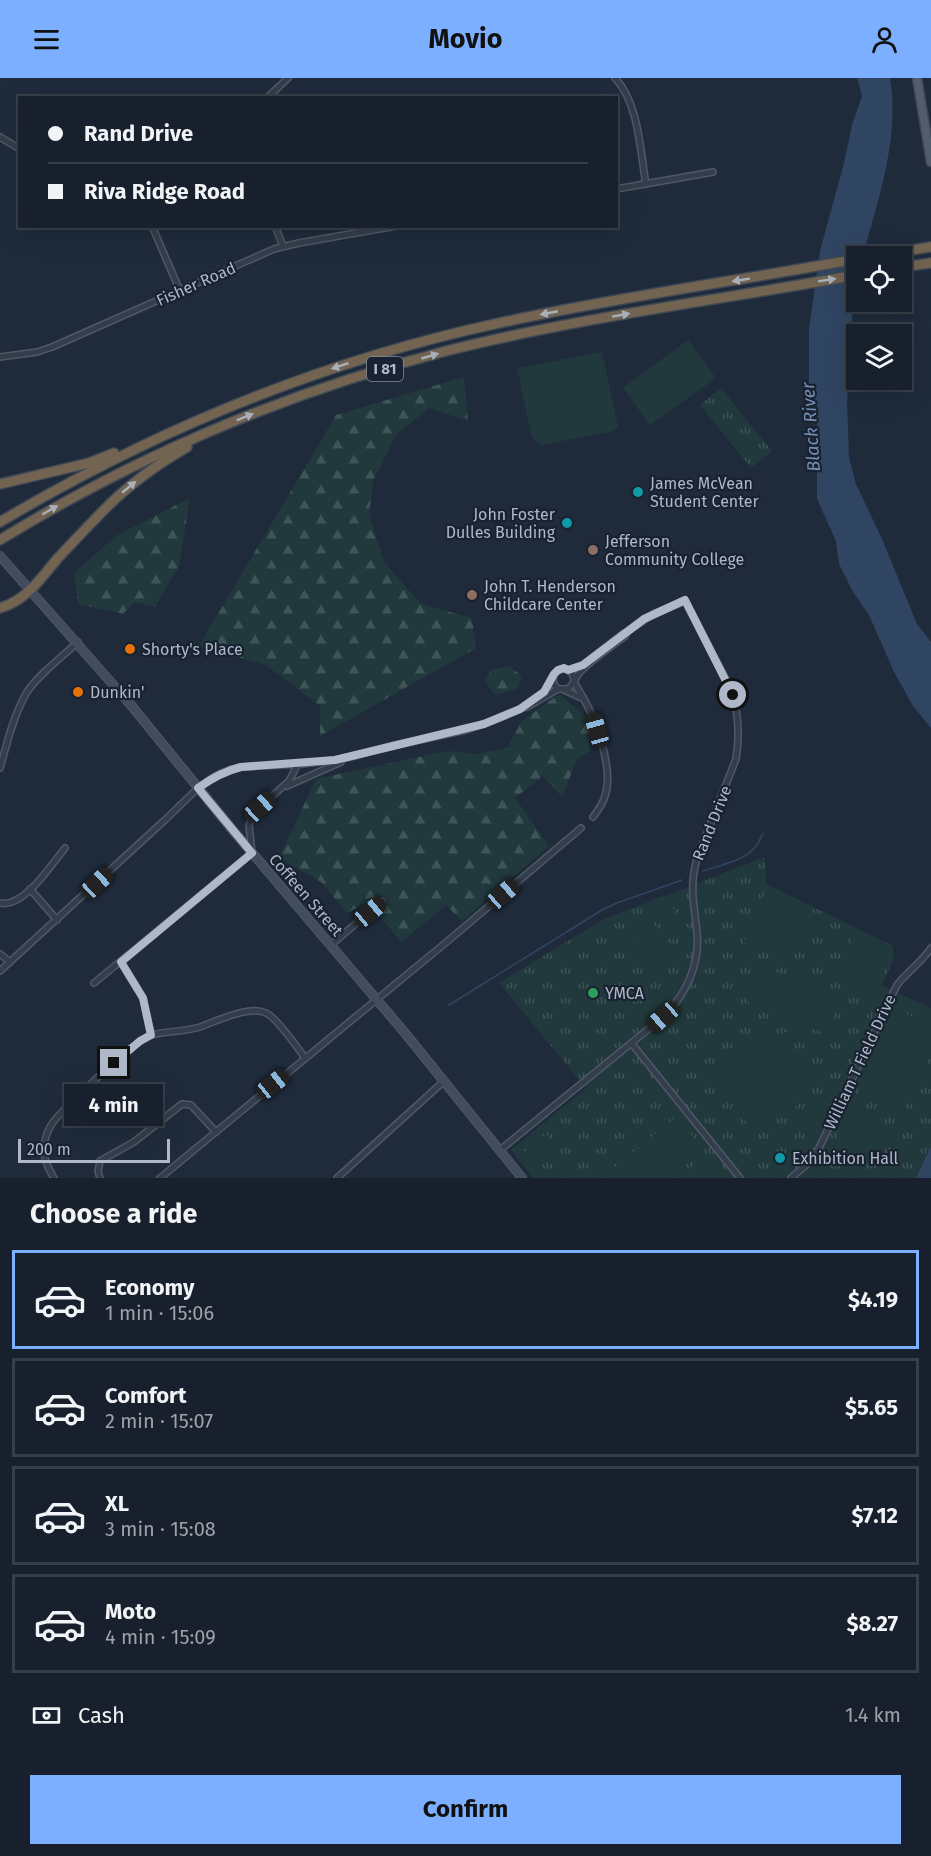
<!DOCTYPE html>
<html lang="en">
<head>
<meta charset="utf-8">
<style>
  body { margin:0; font-family:"Fira Sans",sans-serif; background:#242d38; color:#f1f3f6; height:100vh; display:flex; flex-direction:column; font-size:22px; white-space:nowrap }
  * { box-sizing:border-box; margin:0 }
  p { font-size:20px; color:#9ea3a9 }
  .icon { flex:none; width:33px; height:33px; fill:none; stroke:currentColor; stroke-width:2; stroke-linecap:round; stroke-linejoin:round }
  .map { position:relative; height:1100px; overflow:hidden }
  .side { display:flex; flex-direction:column; background:#17202c; flex:1 }
  .side>* { flex:none }
  .guide { position:absolute; left:18px; top:18px; width:600px; height:132px; border-radius:0px; box-shadow:0 6px 24px #0002,0 0 0 2px #363e48; display:grid; align-content:center; height:132px; padding:0 30px; background:#17202c }
  .tools { position:absolute; left:846px; top:168px; display:grid; gap:12px }
  .tools a { display:grid; place-items:center; width:66px; height:66px; border-radius:0px; background:#17202c; box-shadow:0 6px 24px #0002,0 0 0 2px #363e48; font-size:30px }
  .scale { position:absolute; left:18px; bottom:15px; width:152px; box-sizing:border-box; padding-left:6px; border:3px solid #aeb8c8; border-top:0; font-size:16px; line-height:21px; white-space:nowrap; color:#aeb8c8; -webkit-text-stroke:4px #192230; paint-order:stroke }
  .end { position:absolute; width:27px; height:27px; margin:-14px; border:8px solid #aeb8c8; background:#111; box-shadow:0 0 0 3px #111 }
  .from { border-radius:50% }
  .bubble { position:absolute; height:42px; border-radius:0px; background:#17202c; box-shadow:0 6px 24px #0002,0 0 0 2px #363e48; font-size:20px; font-weight:700; line-height:42px; text-align:center }
  .car { position:absolute; width:18px; height:36px; margin:-18px -9px; border-radius:8px; box-shadow:0 0 4px 2px #0007; background:linear-gradient(#222 24%,#8ab4d8 0 40%,#222 0 76%,#8ab4d8 0 86%,#222 0) }
  .guide b { display:flex; align-items:center; gap:21px; height:57px; font-size:22px }
  .guide b+b { border-top:2px solid #363e48 }
  .guide i { width:15px; height:15px; background:#f1f3f6 }
  ul { padding:0; list-style:none }
  li { display:flex; align-items:center; gap:18px; height:99px; margin:0 12px 9px; padding:0 18px; border:3px solid #363e48; border-radius:0px }
  li div { flex:1 }
  li b { display:block; font-size:22px }
  li em { font-style:normal; font-weight:700 }
  li.selected { border-color:#7cafff }
  li>.icon { width:54px; height:54px; stroke-width:1.5 }
  h2 { padding:0 30px; font-size:27px; line-height:72px }
  .pay { display:flex; align-items:center; gap:15px; height:66px; padding:0 30px; font-size:22px }
  .pay p { margin-inline-start:auto }
  .cta { display:flex; gap:12px; margin-top:auto; padding:12px 30px }
  .cta a { flex:1; height:69px; border-radius:0px; background:#7cafff; color:#111; font-size:24px; font-weight:700; line-height:69px; text-align:center }
  header { display:flex; justify-content:space-between; align-items:center; height:78px; padding:0 30px; background:#7cafff; color:#111; font-size:27px; font-weight:700 }
  .map>svg:first-child { display:block }
  .forest { fill:url(#forest-firs) }
  .park { fill:url(#park-tufts) }
  .pitch { fill:#21393c }
  .water { fill:#304562 }
  .lines { fill:none; stroke-linecap:round; stroke-linejoin:round }
  .stream { stroke:#304562; stroke-width:1.5 }
  .minor-casing { stroke:#4e5866; stroke-width:8 }
  .secondary-casing { stroke:#4e5866; stroke-width:10 }
  .primary-casing { stroke:#3d4655; stroke-width:11 }
  .motorway-casing { stroke:#3e4856; stroke-width:12 }
  .minor { stroke:#333d4b; stroke-width:5 }
  .secondary { stroke:#414c5f; stroke-width:8 }
  .primary { stroke:#515c6c; stroke-width:8 }
  .motorway { stroke:#726450; stroke-width:9 }
  .oneway { fill:#a8b0bc }
  .route { stroke:#aeb8c8; stroke-width:8 }
  .culture-dot { fill:#0f9aa8; stroke:#192230; stroke-width:2 }
  .education-dot { fill:#8d6e63; stroke:#192230; stroke-width:2 }
  .food-dot { fill:#e8710a; stroke:#192230; stroke-width:2 }
  .leisure-dot { fill:#2e9e5b; stroke:#192230; stroke-width:2 }
  .labels { text-anchor:middle; dominant-baseline:central; stroke-width:4.5; stroke-linejoin:round; paint-order:stroke }
  .shield { fill:#192230; stroke:#818b9a; stroke-width:1.5 }
  .shield-label { font-size:15px; font-weight:bold; fill:#aeb8c8 }
  .street-label { font-size:16px; fill:#aeb8c8; stroke:#192230 }
  .poi-label { font-size:16px; fill:#aeb8c8; stroke:#192230; text-anchor:start }
  .water-label { font-size:18px; font-style:italic; fill:#748eb2; stroke:#192230 }
</style>
</head>
<body>
<header><svg class="icon" aria-label="menu" viewBox="0 0 24 24"><path d="M4 6h16M4 12h16M4 18h16"/></svg>Movio<svg class="icon" aria-label="person" viewBox="0 0 24 24"><circle cx="12" cy="8" r="4"/><path d="M4 21q1-7 8-7t8 7"/></svg></header>
<div class="map">
<svg width="931" height="1100" viewBox="0 0 931 1100">
  <defs>
    <pattern id="forest-firs" width="22" height="20" patternUnits="userSpaceOnUse" patternTransform="scale(1.5)"><rect width="22" height="20" fill="#21393c"/><path d="M5 1l3.5 6h-7zM16 11l3.5 6h-7z" fill="#3f5457"/></pattern>
    <pattern id="park-tufts" width="24" height="20" patternUnits="userSpaceOnUse" patternTransform="scale(1.5)"><rect width="24" height="20" fill="#21393c"/><path d="M3 7l-1-3M5 7V3M7 7l1-3M15 17l-1-3M17 17v-4M19 17l1-3" fill="none" stroke="#3f5457"/></pattern>
  </defs>
  <rect width="100%" height="100%" fill="#1f2b3b"/>
  <g class="forest">
    <polygon points="464,299 468,343 429,330 396,357 373,403 369,436 384,484 421,526 472,540 476,570 320,658 320,628 266,587 199,568 336,337"/>
    <polygon points="190,420 179,488 155,529 135,524 123,536 78,526 74,495 116,458"/>
    <polygon points="509,588 522,598 518,611 495,617 485,603 491,592"/>
    <polygon points="559,616 588,640 590,673 577,681 562,719 543,698 515,720 549,768 462,843 446,827 401,864 380,838 371,823 347,835 321,804 279,780 316,701 447,673 475,676 507,670 522,643"/>
  </g>
  <g class="park">
    <polygon points="721,310 772,373 751,390 700,327"/>
    <polygon points="765,779 766,806 893,868 893,883 881,907 931,930 931,1068 916,1100 533,1100 511,1072 586,1010 499,905 602,842"/>
  </g>
  <g class="pitch">
    <polygon points="688,262 716,300 650,347 623,310"/>
    <polygon points="602,274 618,348 614,353 541,367 532,360 517,290"/>
    <path d="M771,813L818,837C802,868 776,877 744,865L765,815Z"/>
    <polygon points="668,824 688,850 674,862 653,835"/>
    <polygon points="647,838 680,877 659,895 626,855"/>
    <polygon points="855,855 888,870 889,878 873,917 851,907 840,894 846,872"/>
    <polygon points="762,888 841,921 826,956 747,923"/>
    <polygon points="891,929 931,947 931,975 904,1033 854,1009"/>
    <path d="M786,954C797,972 818,1008 798,1027C788,1036 764,1043 751,1049L745,1042L715,988L722,973Z"/>
    <polygon points="814,1025 829,1031 819,1054 804,1047"/>
    <polygon points="852,1027 860,1029 883,1040 886,1065 875,1087 837,1070 835,1064"/>
    <polygon points="676,1039 702,1070 665,1100 616,1100 610,1093"/>
    <polygon points="546,1056 556,1068 534,1086 524,1074"/>
    <polygon points="708,1076 728,1100 678,1100"/>
  </g>
  <g class="water">
    <path d="M857,0H890C900,60 878,121 863,178H856V213L852,238L847,324L849,380L856,406L882,461L917,546L931,564V650L913,628L894,594L869,537L852,512L839,486L836,463L817,421V338L809,308V251L820,173L844,85L852,47L862,18Z"/>
    <polygon points="931,1068 931,1100 916,1100"/>
  </g>
  <g class="lines">
    <g class="stream">
      <path d="M703,793C720,787 745,783 756,768C759,764 761,759 763,755"/>
      <polyline points="449,927 602,832 617,825 682,802"/>
    </g>
    <defs>
      <g id="minor">
        <path d="M615,0C639,25 640,73 646,106"/>
        <polyline points="267,20 288,0"/>
        <polyline points="0,59 20,71"/>
        <polyline points="616,111 713,94"/>
        <polyline points="152,148 180,213"/>
        <polyline points="275,148 283,168"/>
        <polyline points="0,279 37,274 52,269 274,171 299,165 396,148"/>
        <path d="M569,592L583,587L624,555L627,554L625,558C611,569 595,579 582,592C576,598 574,606 568,611H558C552,606 551,600 556,594L564,590L572,595L574,601"/>
        <polyline points="552,601 544,614 520,631 527,629 558,611"/>
        <polyline points="564,612 584,621 574,604"/>
        <path d="M584,621C597,645 614,692 605,718C603,726 598,732 593,739"/>
        <path d="M0,690C7,665 14,636 27,614C39,596 62,579 78,564"/>
        <polyline points="287,708 341,684"/>
        <polyline points="30,811 57,842"/>
        <path d="M0,825C24,830 51,787 65,770"/>
        <polyline points="331,867 382,823"/>
        <polyline points="0,876 10,884"/>
        <polyline points="121,884 143,920 151,957"/>
        <polyline points="0,893 166,741 198,710 215,698 229,692 241,689 302,686 335,682 355,678 391,668 466,652 500,640 520,631"/>
        <polyline points="94,905 252,775 249,747 253,738 260,729 289,703 298,686"/>
        <polyline points="632,966 740,1100"/>
        <path d="M500,1072L667,936C687,913 700,885 697,854C694,825 689,811 697,780L736,681C740,656 739,635 731,611L685,523L653,536L627,554"/>
        <path d="M54,1100C43,1082 40,1068 50,1049C56,1036 137,961 151,957C167,953 184,954 200,949C217,943 249,927 266,935C277,940 297,969 305,980"/>
        <polyline points="100,1100 98,1093 100,1083 134,1064 182,1026 191,1027 216,1054"/>
        <polyline points="160,1100 449,862 581,750"/>
        <polyline points="337,1100 444,1003"/>
        <path d="M791,1100L806,1087L819,1070L897,907C907,894 922,884 931,870"/>
      </g>
      <polyline id="secondary" points="0,478 130,626 231,750 405,955 522,1100"/>
      <polyline id="primary" points="917,0 931,84"/>
      <g id="motorway">
        <polyline points="872,178 931,169"/>
        <polyline points="902,189 931,185"/>
        <polyline points="0,406 89,385 114,375"/>
        <path d="M0,444C155,352 323,283 499,245C617,219 738,203 856,181"/>
        <path d="M0,462C138,377 288,314 446,273C581,239 720,222 856,197"/>
        <path d="M0,530C27,522 41,500 58,480C73,464 88,448 103,433C128,407 156,387 187,369"/>
      </g>
    </defs>
    <use href="#minor" class="minor-casing"/>
    <use href="#secondary" class="secondary-casing"/>
    <use href="#primary" class="primary-casing"/>
    <use href="#motorway" class="motorway-casing"/>
    <use href="#minor" class="minor"/>
    <use href="#secondary" class="secondary"/>
    <use href="#primary" class="primary"/>
    <use href="#motorway" class="motorway"/>
  </g>
  <defs><path id="oneway-solid" d="M-6-.8H1V-3.2L6.5 0L1 3.2V.8H-6Z" transform="scale(1.5)"/></defs>
  <g class="oneway">
    <use href="#oneway-solid" transform="translate(741 202) rotate(171)"/>
    <use href="#oneway-solid" transform="translate(827 202) rotate(-9)"/>
    <use href="#oneway-solid" transform="translate(549 235) rotate(169)"/>
    <use href="#oneway-solid" transform="translate(621 237) rotate(-10)"/>
    <use href="#oneway-solid" transform="translate(430 278) rotate(-16)"/>
    <use href="#oneway-solid" transform="translate(340 288) rotate(162)"/>
    <use href="#oneway-solid" transform="translate(245 339) rotate(-22)"/>
    <use href="#oneway-solid" transform="translate(129 409) rotate(-40)"/>
    <use href="#oneway-solid" transform="translate(50 432) rotate(-30)"/>
  </g>
  <g class="lines">
    <path class="route" d="M114,985L140,963L151,957L143,920L121,884L252,775L198,710C212,700 225,693 241,689L335,682L484,646L520,631L544,614L554,596L558,592L564,590L568,592L583,587L644,541L685,522L733,617"/>
  </g>
  <g class="culture-dot">
    <circle cx="638" cy="414" r="6"/>
    <circle cx="567" cy="445" r="6"/>
    <circle cx="780" cy="1080" r="6"/>
  </g>
  <g class="education-dot">
    <circle cx="593" cy="472" r="6"/>
    <circle cx="472" cy="517" r="6"/>
  </g>
  <g class="food-dot">
    <circle cx="130" cy="571" r="6"/>
    <circle cx="78" cy="614" r="6"/>
  </g>
  <circle class="leisure-dot" cx="593" cy="915" r="6"/>
  <g class="labels">
    <rect class="shield" x="367" y="279" width="36" height="24" rx="4.5"/>
    <g class="shield-label">
      <text x="385" y="291">I 81</text>
    </g>
    <g class="street-label">
      <text transform="translate(196 206) rotate(-24)">Fisher Road</text>
      <text transform="translate(712 745) rotate(-68)">Rand Drive</text>
      <text transform="translate(306 817) rotate(49)">Coffeen Street</text>
      <text transform="translate(860 984) rotate(-65)">William T Field Drive</text>
    </g>
    <g class="poi-label">
      <text x="650" y="405">James McVean<tspan x="650" dy="18">Student Center</tspan></text>
      <text x="555" y="436" text-anchor="end">John Foster<tspan x="555" dy="18">Dulles Building</tspan></text>
      <text x="605" y="463">Jefferson<tspan x="605" dy="18">Community College</tspan></text>
      <text x="484" y="508">John T. Henderson<tspan x="484" dy="18">Childcare Center</tspan></text>
      <text x="142" y="571">Shorty's Place</text>
      <text x="90" y="614">Dunkin'</text>
      <text x="605" y="915">YMCA</text>
      <text x="792" y="1080">Exhibition Hall</text>
    </g>
    <g class="water-label">
      <text transform="translate(811 349) rotate(-94)">Black River</text>
    </g>
  </g>
</svg>
<div class="tools">
<a><svg class="icon" aria-label="locate" viewBox="0 0 24 24"><circle cx="12" cy="12" r="6"/><path d="M12 2v4M12 18v4M2 12h4M18 12h4"/></svg></a>
<a><svg class="icon" aria-label="layers" viewBox="0 0 24 24"><path d="M12 4l9 5-9 5-9-5zM3 14l9 5 9-5"/></svg></a>
</div>
<div class="scale">200 m</div>
<i class="end from" style="left:733px;top:617px"></i>
<i class="end" style="left:114px;top:985px"></i>
<div class="bubble" style="left:64px;top:1006px;width:99px">4 min</div>
<i class="car" style="left:597px;top:652px;rotate:344deg"></i>
<i class="car" style="left:260px;top:729px;rotate:48deg"></i>
<i class="car" style="left:97px;top:805px;rotate:47deg"></i>
<i class="car" style="left:503px;top:816px;rotate:49deg"></i>
<i class="car" style="left:370px;top:834px;rotate:50deg"></i>
<i class="car" style="left:663px;top:939px;rotate:229deg"></i>
<i class="car" style="left:273px;top:1006px;rotate:51deg"></i>
<div class="guide">
<b><i class="from"></i>Rand Drive</b>
<b><i></i>Riva Ridge Road</b>
</div>
</div>
<section class="side">
<h2>Choose a ride</h2>
<ul>
<li class="selected"><svg class="icon" aria-label="car" viewBox="0 0 24 24"><path d="M5 17H2v-5l4-1 3-4h7l3 4 3 1v5h-3M9 17h6M6 11h13"/><circle cx="7" cy="17" r="2"/><circle cx="17" cy="17" r="2"/></svg><div><b>Economy</b><p>1 min · 15:06</p></div><em>$4.19</em></li>
<li><svg class="icon" aria-label="car" viewBox="0 0 24 24"><path d="M5 17H2v-5l4-1 3-4h7l3 4 3 1v5h-3M9 17h6M6 11h13"/><circle cx="7" cy="17" r="2"/><circle cx="17" cy="17" r="2"/></svg><div><b>Comfort</b><p>2 min · 15:07</p></div><em>$5.65</em></li>
<li><svg class="icon" aria-label="car" viewBox="0 0 24 24"><path d="M5 17H2v-5l4-1 3-4h7l3 4 3 1v5h-3M9 17h6M6 11h13"/><circle cx="7" cy="17" r="2"/><circle cx="17" cy="17" r="2"/></svg><div><b>XL</b><p>3 min · 15:08</p></div><em>$7.12</em></li>
<li><svg class="icon" aria-label="car" viewBox="0 0 24 24"><path d="M5 17H2v-5l4-1 3-4h7l3 4 3 1v5h-3M9 17h6M6 11h13"/><circle cx="7" cy="17" r="2"/><circle cx="17" cy="17" r="2"/></svg><div><b>Moto</b><p>4 min · 15:09</p></div><em>$8.27</em></li>
</ul>
<div class="pay"><svg class="icon" aria-label="cash" viewBox="0 0 24 24"><path d="M3 7h18v10H3z"/><circle cx="12" cy="12" r="2"/></svg>Cash<p>1.4 km</p></div>
<div class="cta"><a>Confirm</a></div>
</section>
</body>
</html>
